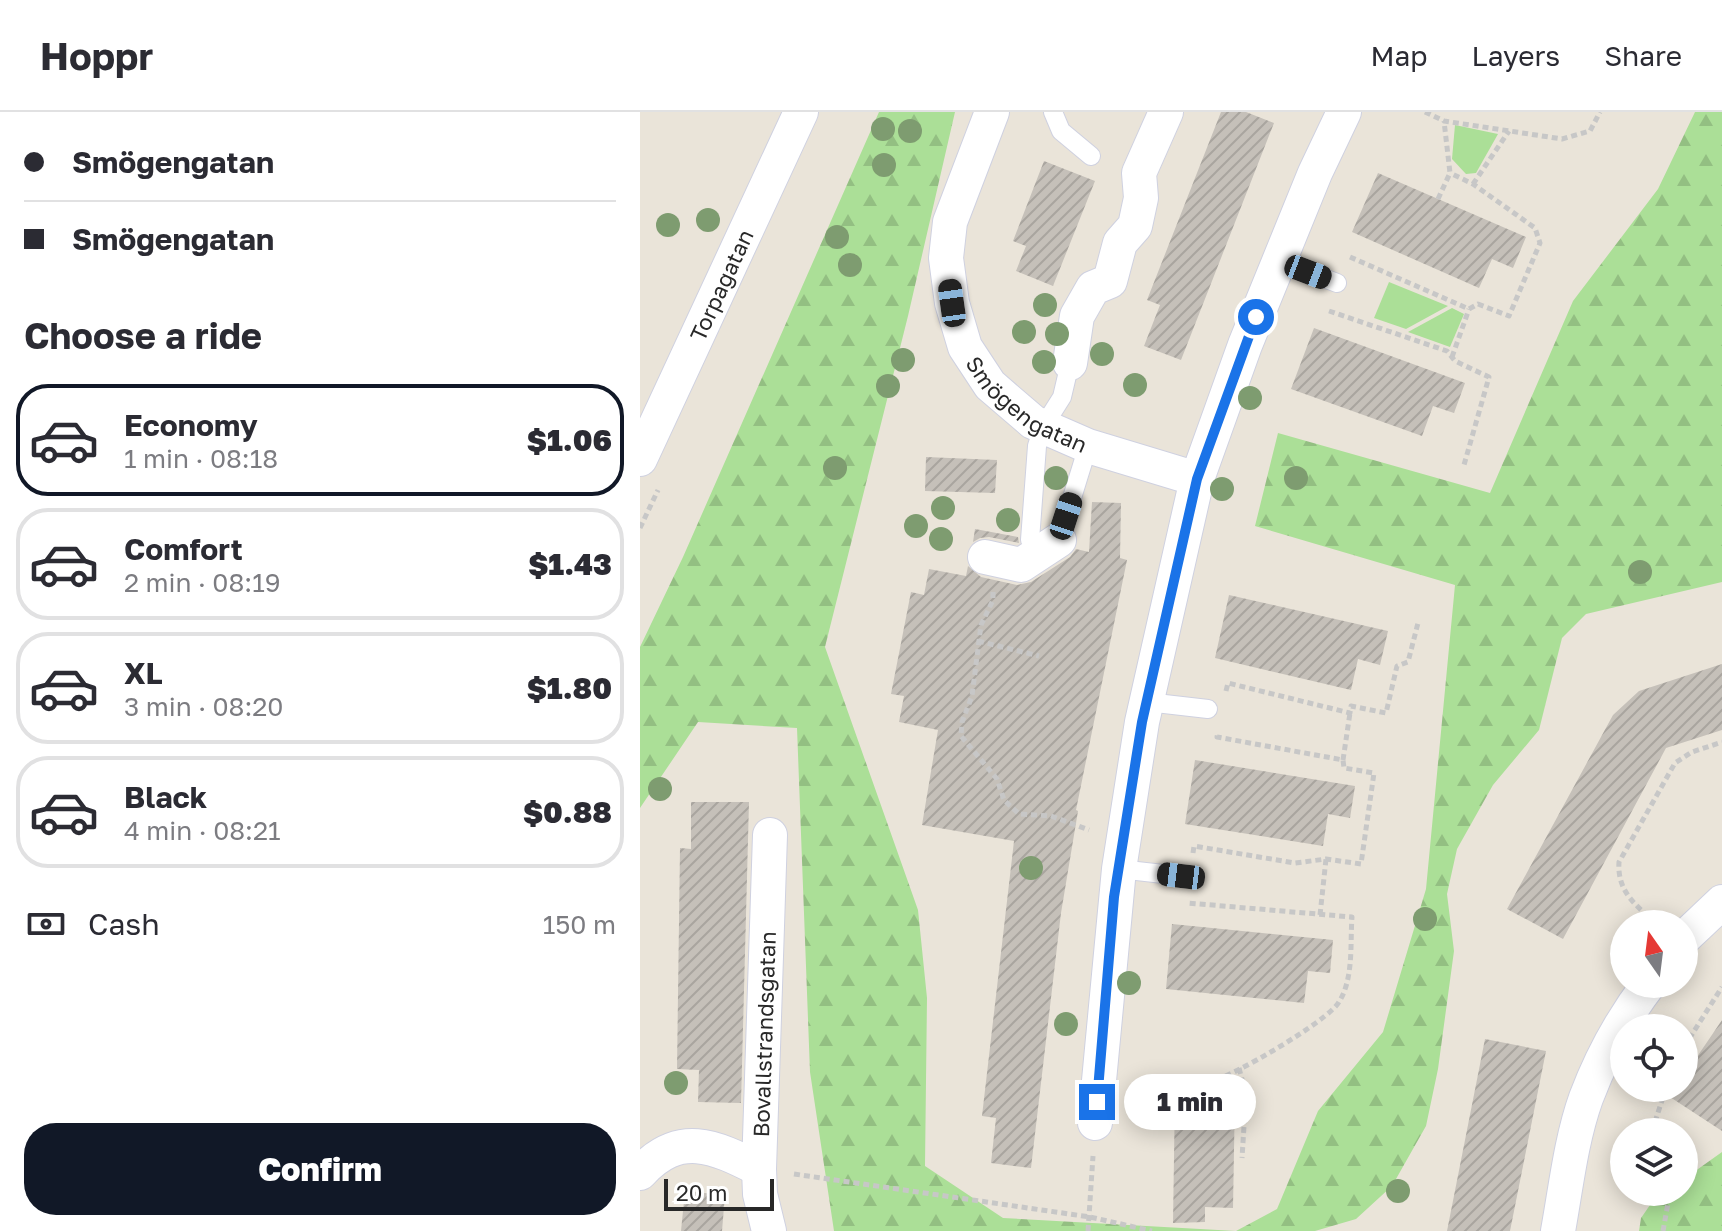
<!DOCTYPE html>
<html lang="en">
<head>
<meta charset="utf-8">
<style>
  body { margin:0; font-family:"Golos Text",sans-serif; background:#f2f2f3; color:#2b2b33; height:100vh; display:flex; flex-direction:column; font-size:30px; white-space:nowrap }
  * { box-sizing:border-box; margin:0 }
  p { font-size:26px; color:#7c7c81 }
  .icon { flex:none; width:44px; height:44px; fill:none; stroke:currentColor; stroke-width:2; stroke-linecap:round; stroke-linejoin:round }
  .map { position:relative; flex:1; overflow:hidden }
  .details { display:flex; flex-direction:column; background:#fff; width:640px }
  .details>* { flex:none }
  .banner { display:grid; align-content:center; height:176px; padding:0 24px; background:#fff }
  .needle { width:52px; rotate:346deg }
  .buttons { position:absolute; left:970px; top:798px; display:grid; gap:16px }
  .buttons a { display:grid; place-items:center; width:88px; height:88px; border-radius:50%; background:#fff; box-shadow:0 4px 20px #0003; font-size:40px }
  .scale { position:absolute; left:24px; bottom:20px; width:110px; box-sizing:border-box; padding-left:8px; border:4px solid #282828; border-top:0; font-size:22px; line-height:28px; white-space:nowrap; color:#282828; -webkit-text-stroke:6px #fff; paint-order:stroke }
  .end { position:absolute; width:36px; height:36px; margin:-18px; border:10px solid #1a73e8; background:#fff; box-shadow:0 0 0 4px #fff }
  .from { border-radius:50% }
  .bubble { position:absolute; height:56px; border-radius:28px; background:#fff; box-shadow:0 4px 20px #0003; font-size:26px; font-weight:800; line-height:56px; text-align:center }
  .car { position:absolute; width:24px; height:48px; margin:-24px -12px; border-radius:10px; box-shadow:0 0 6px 2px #0007; background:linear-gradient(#222 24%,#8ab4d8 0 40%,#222 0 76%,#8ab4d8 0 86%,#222 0) }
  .banner b { display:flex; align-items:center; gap:28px; height:76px; font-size:30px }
  .banner b+b { border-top:2px solid #e1e1e2 }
  .banner i { width:20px; height:20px; background:#2b2b33 }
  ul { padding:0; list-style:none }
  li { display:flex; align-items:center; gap:24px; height:112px; margin:0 16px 12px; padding:0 8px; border:4px solid #e1e1e2; border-radius:32px }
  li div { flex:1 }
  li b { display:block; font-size:30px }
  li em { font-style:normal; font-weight:800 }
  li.active { border-color:#111827 }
  li>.icon { width:72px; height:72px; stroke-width:1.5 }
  h2 { padding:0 24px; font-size:36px; line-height:96px }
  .pay { display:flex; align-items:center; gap:20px; height:88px; padding:0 24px; font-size:30px }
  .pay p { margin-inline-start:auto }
  .action { display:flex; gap:16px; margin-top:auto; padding:16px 24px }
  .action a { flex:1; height:92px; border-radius:32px; background:#111827; color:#fff; font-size:32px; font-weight:800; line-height:92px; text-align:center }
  header { display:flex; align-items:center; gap:48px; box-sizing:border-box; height:112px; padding:0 40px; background:#fff; border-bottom:2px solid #e1e1e2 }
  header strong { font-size:38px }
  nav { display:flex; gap:44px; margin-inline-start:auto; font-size:28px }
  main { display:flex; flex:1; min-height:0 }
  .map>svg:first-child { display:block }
  .grass { fill:#abdf97 }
  .forest { fill:url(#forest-firs) }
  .building { fill:url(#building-hatch) }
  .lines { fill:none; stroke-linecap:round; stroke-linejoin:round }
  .lane-casing { stroke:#cfd1e0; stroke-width:20 }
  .street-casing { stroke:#cfd1e0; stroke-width:36 }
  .path { stroke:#c7c7c7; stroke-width:5; stroke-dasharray:6 4; stroke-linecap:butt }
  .lane { stroke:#fff; stroke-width:18 }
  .street { stroke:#fff; stroke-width:34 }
  .tree { fill:#7e9c70 }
  .route { stroke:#1a73e8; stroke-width:10 }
  .labels { text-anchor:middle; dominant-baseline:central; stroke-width:8; stroke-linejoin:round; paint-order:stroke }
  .street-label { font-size:22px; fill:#282828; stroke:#fff }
</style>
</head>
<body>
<header>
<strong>Hoppr</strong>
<nav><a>Map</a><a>Layers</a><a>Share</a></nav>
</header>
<main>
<section class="details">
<div class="banner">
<b><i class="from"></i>Smögengatan</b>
<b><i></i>Smögengatan</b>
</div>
<h2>Choose a ride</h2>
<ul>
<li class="active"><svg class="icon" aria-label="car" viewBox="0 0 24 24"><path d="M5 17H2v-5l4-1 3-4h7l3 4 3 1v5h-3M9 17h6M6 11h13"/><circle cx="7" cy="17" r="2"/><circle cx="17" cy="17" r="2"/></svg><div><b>Economy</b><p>1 min · 08:18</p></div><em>$1.06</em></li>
<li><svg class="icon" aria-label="car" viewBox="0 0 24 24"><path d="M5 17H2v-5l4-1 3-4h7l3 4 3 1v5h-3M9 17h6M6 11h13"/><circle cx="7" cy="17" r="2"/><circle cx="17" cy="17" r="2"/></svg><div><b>Comfort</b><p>2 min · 08:19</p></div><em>$1.43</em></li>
<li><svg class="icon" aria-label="car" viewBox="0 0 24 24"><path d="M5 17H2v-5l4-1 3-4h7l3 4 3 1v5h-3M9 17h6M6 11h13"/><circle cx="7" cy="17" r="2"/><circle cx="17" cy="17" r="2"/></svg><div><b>XL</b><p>3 min · 08:20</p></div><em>$1.80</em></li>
<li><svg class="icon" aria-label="car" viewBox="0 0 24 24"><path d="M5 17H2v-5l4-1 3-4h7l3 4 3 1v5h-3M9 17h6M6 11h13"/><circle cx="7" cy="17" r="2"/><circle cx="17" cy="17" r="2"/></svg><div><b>Black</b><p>4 min · 08:21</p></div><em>$0.88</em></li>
</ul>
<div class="pay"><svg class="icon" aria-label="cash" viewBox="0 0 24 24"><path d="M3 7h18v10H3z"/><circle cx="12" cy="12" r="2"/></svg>Cash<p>150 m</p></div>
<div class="action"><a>Confirm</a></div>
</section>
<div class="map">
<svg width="1082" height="1119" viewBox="0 0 1082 1119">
  <defs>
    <pattern id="forest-firs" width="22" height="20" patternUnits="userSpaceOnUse" patternTransform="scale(2)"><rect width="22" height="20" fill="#abdf97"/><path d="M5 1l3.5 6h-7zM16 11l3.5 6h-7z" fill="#93bf82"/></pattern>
    <pattern id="building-hatch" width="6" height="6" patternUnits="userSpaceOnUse" patternTransform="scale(2)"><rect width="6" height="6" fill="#c5c0b9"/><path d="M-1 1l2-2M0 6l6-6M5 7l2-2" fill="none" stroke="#a9a59f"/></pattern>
  </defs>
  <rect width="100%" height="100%" fill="#eae4d9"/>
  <g class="grass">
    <polygon points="815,13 858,22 836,61 826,62 812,47"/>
    <polygon points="749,170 808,194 766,217 734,206"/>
    <polygon points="812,196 824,202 810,235 768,220"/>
  </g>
  <g class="forest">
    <polygon points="239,0 315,0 268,204 185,535 278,798 287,886 285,1054 363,1106 596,1119 637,1097 678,999 743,920 786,777 815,473 615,414 638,321 850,381 933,189 1018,77 1055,0 1082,0 1082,470 946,502 922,526 899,618 853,673 817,737 807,782 814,839 798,957 786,1014 752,1074 716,1107 675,1119 194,1119 170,960 157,616 58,610 0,696 0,535 43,445"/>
    <polygon points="1082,1040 1082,1119 999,1119 1001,1106 1019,1080 1044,1080 1044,1067"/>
  </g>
  <g class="building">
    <polygon points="581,0 606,0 634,11 541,248 504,234 520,193 507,188"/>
    <polygon points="404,49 455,69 413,174 376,159 386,134 373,129"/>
    <polygon points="738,61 886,125 873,156 852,147 839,176 712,120"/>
    <polygon points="674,216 825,271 814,301 793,294 782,324 651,277"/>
    <polygon points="286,345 357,348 355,381 285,379"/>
    <polygon points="452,390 481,391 480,446 487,448 436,698 438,699 421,801 391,1056 351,1051 356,1006 342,1004 374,729 282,713 298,618 259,610 264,584 251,582 271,480 284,483 289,457 326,464 328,454 341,465 377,473 391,470 430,445 436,437 449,440"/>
    <polygon points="335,417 378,425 379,431 349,425 340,426 333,430"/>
    <polygon points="589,483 748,519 740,553 718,547 711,578 575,546"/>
    <polygon points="1082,552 1082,618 1026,636 923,827 867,797 973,603 999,579"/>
    <polygon points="555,648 715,674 710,706 688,702 683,734 545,712"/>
    <polygon points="51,690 109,690 101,991 58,990 59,958 37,957 40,736 51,737"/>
    <polygon points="532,812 693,828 690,861 668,859 664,891 526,877"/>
    <polygon points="1082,908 1082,1019 1030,985 1036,976 1044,976 1044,964"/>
    <polygon points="845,927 906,939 870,1119 807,1119"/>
    <polygon points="535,980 595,981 593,1096 565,1095 565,1110 533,1111"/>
    <polygon points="45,1079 85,1083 82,1119 41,1119"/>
  </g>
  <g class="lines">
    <defs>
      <g id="lane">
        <polyline points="413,0 421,19 451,44"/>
        <polyline points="639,149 697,171"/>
        <polyline points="390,428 397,334 403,315 422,285 430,251"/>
        <polyline points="419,428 448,334"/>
        <polyline points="507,590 568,597"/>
        <polyline points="479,757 541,764"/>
      </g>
      <g id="street">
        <path id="s1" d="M352,0L310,110L306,146L312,191L325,235L350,273L393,310L448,334L557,367"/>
        <polyline points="430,251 437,204 453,176 470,169 480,131 495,114 501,86 499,61 526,0"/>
        <path id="s2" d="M0,347L161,0"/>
        <polyline points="345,445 381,453 419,428"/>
        <polyline points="1044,826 1082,790"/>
        <polyline points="455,1011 479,757 502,610 557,367 605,233 675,61 704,0"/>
        <path d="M0,1061C39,1018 74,1034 119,1057"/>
        <path id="s3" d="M129,1119L120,1082L119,1057L130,723"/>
        <path d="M918,1119C926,1075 931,1028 946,986C961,946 983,906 1009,872"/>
      </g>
    </defs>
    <use href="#lane" class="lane-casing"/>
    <use href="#street" class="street-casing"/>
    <g class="path">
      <polyline points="785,0 804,9 922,27 950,19 960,0"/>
      <polyline points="833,72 869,19"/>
      <polyline points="798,87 810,61 804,9"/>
      <polyline points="710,145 829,197 838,192 869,204 900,131 895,116 833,72 810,61"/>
      <polyline points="689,199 807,239 815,249 849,265 824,353"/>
      <polyline points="812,245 829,197"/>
      <polyline points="0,416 18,378"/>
      <polyline points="353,480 353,488 341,513 332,584 322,610 321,624 357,667 364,688 379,702 411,704 449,718"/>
      <polyline points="338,529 399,544"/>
      <polyline points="586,579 588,571 710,601 711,594 746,601 757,554 768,550 778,511"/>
      <polyline points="703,648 710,601"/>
      <polyline points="553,741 554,734 655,751 686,747 721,752 734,661 704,656 703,648 577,625 578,620"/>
      <polyline points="680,803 686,747"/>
      <path d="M1016,811C995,793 977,779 979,750L1035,651L1052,640L1082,630"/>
      <polyline points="1044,935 1082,875"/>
      <polyline points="599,956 606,982 602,1046"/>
      <path d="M507,967C527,968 550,974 569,970C591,966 688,909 699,890C714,866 710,831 712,805L548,791"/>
      <polyline points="1016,1020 1015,1010 1026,976"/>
      <polyline points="154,1062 450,1105 512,1119"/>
      <polyline points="448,1119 453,1044"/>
      <polyline points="1023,1119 1030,1080"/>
    </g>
    <use href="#lane" class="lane"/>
    <use href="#street" class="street"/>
  </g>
  <g class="tree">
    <circle cx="243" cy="17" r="12"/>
    <circle cx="270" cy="19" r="12"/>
    <circle cx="244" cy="53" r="12"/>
    <circle cx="68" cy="108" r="12"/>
    <circle cx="28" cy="113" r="12"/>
    <circle cx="197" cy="125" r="12"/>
    <circle cx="210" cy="153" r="12"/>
    <circle cx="405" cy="193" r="12"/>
    <circle cx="384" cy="220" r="12"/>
    <circle cx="417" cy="222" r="12"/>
    <circle cx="462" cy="242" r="12"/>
    <circle cx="263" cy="248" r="12"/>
    <circle cx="404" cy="250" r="12"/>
    <circle cx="495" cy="273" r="12"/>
    <circle cx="248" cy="274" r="12"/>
    <circle cx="610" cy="286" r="12"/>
    <circle cx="195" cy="356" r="12"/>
    <circle cx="416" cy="366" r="12"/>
    <circle cx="656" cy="366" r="12"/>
    <circle cx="582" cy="377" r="12"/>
    <circle cx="303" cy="396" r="12"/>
    <circle cx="368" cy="408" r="12"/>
    <circle cx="276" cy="414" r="12"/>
    <circle cx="301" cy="427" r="12"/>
    <circle cx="1000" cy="460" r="12"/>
    <circle cx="20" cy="677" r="12"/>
    <circle cx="391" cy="756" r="12"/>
    <circle cx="785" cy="807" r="12"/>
    <circle cx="489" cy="871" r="12"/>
    <circle cx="426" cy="912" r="12"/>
    <circle cx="36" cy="971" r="12"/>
    <circle cx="758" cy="1079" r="12"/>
  </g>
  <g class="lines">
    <polyline class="route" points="457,990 474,785 502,610 557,367 616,205"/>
  </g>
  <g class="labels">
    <g class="street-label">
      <text stroke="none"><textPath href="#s2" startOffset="192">Torpagatan</textPath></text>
      <text stroke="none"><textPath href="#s1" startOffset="332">Smögengatan</textPath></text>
      <text stroke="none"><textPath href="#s3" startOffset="198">Bovallstrandsgatan</textPath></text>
    </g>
  </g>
</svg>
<div class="buttons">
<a><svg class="needle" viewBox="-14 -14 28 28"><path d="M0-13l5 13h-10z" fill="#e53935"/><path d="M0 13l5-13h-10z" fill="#7c7c81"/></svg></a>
<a><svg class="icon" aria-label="locate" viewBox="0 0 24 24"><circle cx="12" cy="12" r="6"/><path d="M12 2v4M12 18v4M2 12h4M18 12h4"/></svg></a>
<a><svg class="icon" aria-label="layers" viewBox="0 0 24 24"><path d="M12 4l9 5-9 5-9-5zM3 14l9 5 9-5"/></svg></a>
</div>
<div class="scale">20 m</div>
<i class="end from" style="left:616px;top:205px"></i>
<i class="end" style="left:457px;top:990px"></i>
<div class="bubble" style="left:484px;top:962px;width:132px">1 min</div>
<i class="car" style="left:668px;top:160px;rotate:111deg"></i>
<i class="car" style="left:312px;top:191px;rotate:352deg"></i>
<i class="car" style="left:426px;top:404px;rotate:18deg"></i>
<i class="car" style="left:541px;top:764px;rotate:277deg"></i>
</div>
</main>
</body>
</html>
